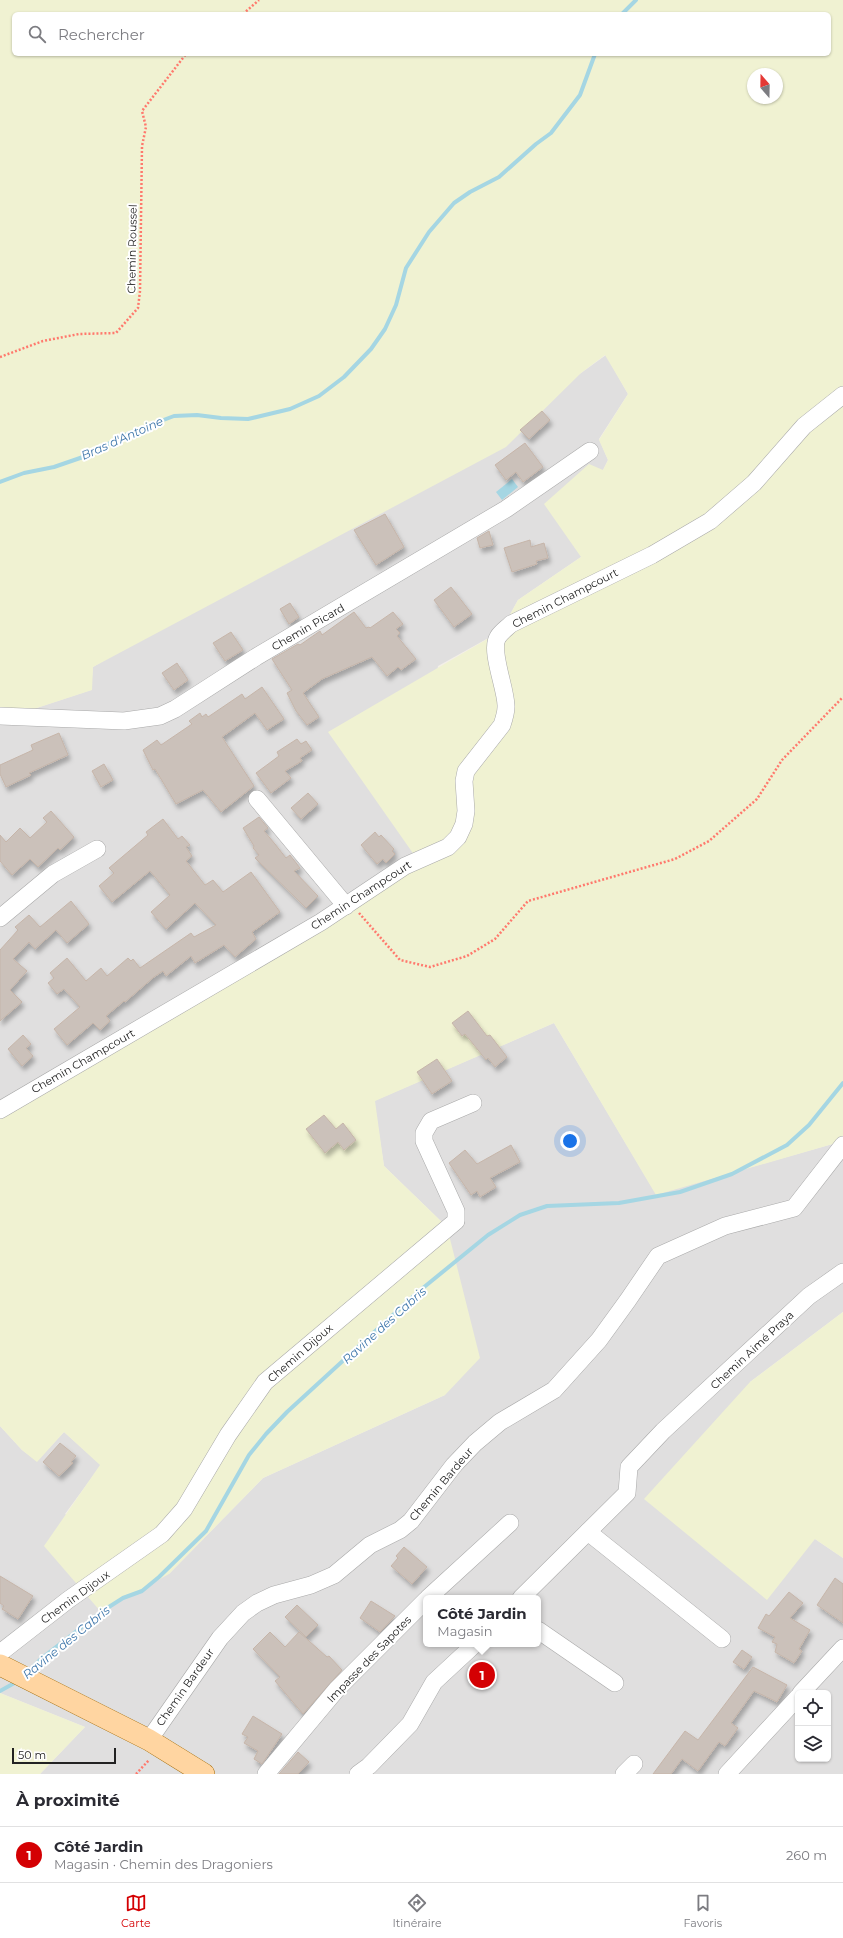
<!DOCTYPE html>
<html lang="fr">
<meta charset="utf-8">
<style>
:root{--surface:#fff;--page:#f7f7f7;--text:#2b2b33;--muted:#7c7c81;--line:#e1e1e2;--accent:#d40003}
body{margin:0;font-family:Montserrat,sans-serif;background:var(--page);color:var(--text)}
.controls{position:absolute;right:12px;bottom:12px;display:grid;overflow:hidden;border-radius:6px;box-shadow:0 1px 3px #0004}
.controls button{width:36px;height:36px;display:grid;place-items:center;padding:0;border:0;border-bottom:1px solid var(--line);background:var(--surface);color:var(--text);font:20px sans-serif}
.compass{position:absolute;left:747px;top:68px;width:36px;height:36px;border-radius:50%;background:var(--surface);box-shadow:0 1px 3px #0004;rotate:340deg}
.scale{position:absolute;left:12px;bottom:10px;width:104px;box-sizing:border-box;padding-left:4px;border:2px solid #222;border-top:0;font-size:11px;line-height:14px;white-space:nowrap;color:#222;-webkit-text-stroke:3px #fff;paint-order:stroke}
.you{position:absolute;left:570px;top:1141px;width:14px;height:14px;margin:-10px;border:3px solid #fff;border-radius:50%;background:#1a73e8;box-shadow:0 0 0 6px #1a73e833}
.badge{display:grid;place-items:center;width:26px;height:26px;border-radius:50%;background:var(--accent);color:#fff;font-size:13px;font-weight:700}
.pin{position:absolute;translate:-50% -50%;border:2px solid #fff;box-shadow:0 1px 4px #0006}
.popup{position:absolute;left:423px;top:1595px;width:118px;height:52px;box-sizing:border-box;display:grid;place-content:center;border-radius:6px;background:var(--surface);filter:drop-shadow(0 1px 3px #0005);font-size:13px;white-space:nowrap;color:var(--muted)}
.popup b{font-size:15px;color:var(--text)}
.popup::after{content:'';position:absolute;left:50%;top:100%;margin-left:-8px;border:8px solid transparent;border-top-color:var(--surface)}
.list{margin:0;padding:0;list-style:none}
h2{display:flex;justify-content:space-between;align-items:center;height:52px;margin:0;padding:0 16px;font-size:17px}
h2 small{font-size:13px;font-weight:400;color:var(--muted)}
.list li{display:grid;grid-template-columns:26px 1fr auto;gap:12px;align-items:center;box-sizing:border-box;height:56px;padding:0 16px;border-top:1px solid var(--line)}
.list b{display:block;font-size:15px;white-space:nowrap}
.list p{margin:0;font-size:13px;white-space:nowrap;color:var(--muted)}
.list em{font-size:13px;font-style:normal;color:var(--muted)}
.icon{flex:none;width:22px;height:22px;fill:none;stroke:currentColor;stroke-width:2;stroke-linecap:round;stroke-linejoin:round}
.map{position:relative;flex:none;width:843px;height:1774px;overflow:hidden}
.search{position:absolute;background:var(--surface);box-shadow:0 1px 3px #0004;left:12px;right:12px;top:12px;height:44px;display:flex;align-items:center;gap:10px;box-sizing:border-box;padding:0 14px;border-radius:6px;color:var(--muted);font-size:15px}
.sheet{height:108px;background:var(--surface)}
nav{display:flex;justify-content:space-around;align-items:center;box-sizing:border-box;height:56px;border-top:1px solid var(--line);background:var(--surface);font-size:11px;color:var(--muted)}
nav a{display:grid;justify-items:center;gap:2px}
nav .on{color:var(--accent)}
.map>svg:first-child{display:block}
</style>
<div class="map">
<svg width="843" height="1774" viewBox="0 0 843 1774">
<defs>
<filter id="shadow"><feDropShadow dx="2.5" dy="4.5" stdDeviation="2" flood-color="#0004"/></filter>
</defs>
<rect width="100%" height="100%" fill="#f3efe8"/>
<g fill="#e0dfdf" fill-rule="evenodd">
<polygon points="606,355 628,394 599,439 608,460 603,470 581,557 518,600 501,631 438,666 413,851 417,859 0,1110 0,720 91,690 93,667 581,373"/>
<path d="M554 1023 656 1194 843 1141V1312L750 1382 815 1539 843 1558V1774H40L85 1727 0 1693V1426L22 1450 37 1461 64 1432 101 1465 65 1514 169 1574 263 1478 445 1395 447 1227 384 1166 374 1101ZM426 1598H538V1644H426ZM798 1693H828V1759H798Z"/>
</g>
<g fill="#f0f2d2" fill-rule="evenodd">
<path d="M0 0H843V1141L656 1195 554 1023 375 1101 384 1166 447 1227 480 1358 445 1395 263 1478 169 1574 101 1612 44 1546 100 1465 64 1432 37 1462 22 1450 0 1426V1110L417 859 328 732 501 631 518 600 581 557 544 504 589 464 603 470 608 460 599 440 628 394 605 355 581 373 506 447 93 667 92 690 0 720ZM14 14H829V54H14ZM753 74H777V98H753Z"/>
<polygon points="843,1312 843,1558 815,1539 767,1600 644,1499 750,1382"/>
<polygon points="0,1693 85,1727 40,1774 0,1774"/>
</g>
<polygon fill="#a5d6e3" points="512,479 518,487 502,500 496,492"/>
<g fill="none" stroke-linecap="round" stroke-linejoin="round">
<g stroke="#a5d6e3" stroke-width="4">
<polyline points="622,14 636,0"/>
<polyline points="0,482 24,473 54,467 83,457 129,433 174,416 197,415 221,418 248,419 290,409 319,396 344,377 371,349 385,329 396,305 406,268 429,232 454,203 470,192 499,177 536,144 551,133 580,95 595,54"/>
<polyline points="27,1673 42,1658 101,1612 123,1598 142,1591 159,1577 206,1531 249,1455 266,1434 287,1412 418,1292 488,1235 520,1215 547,1206 619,1203 680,1192 732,1174 787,1145 809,1125 843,1083"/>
<polyline points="0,1691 18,1681"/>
</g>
</g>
<g fill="#cbc1ba" stroke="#c6b5a9" filter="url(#shadow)">
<polygon points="542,411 550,420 529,439 520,430"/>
<polygon points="525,443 543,467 523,482 516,472 506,480 495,465"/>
<polygon points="385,514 404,547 376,565 354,530"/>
<polygon points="489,531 493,545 480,548 477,538"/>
<polygon points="530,540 531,547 544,543 548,558 536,561 537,564 512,572 504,548"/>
<polygon points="451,587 472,614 454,627 434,600"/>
<polygon points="290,603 299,617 289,624 280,609"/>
<polygon points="354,612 366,628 369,627 370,628 393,612 403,624 396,629 400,633 397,636 416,659 401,670 398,667 387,676 372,657 322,679 303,693 319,717 307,725 296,711 287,693 292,690 272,659 298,644 300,645 320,631 322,635"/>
<polygon points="231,632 243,650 225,661 213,643"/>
<polygon points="177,663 188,680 174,690 162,673"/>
<polygon points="262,687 284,719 267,730 255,713 222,737 254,786 221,812 203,790 176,804 155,769 153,770 143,750 157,740 161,745 192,724 189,721 200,713 202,717 206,714 208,717 242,694 245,699"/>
<polygon points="59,733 68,755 29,773 31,775 6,787 0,774 0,765 33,750 31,745"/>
<polygon points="297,739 301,744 306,741 312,750 300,758 302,761 285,771 291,778 271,793 256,773 279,756 277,752"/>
<polygon points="104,764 113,780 101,787 92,771"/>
<polygon points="308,793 318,804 301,819 291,808"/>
<polygon points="51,811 74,837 60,850 58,848 38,867 30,859 12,875 0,861 0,835 6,842 20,828 30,838 47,822 43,818"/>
<polygon points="259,817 268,828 264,831 275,844 286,858 290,855 300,868 294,871 318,896 306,908 255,858 259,855 253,848 254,846 243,828"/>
<polygon points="163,819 178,839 182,836 190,845 186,847 192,856 186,861 205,885 213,880 223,892 251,872 280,912 252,932 256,939 235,957 224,945 195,963 191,956 166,976 163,971 154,977 125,1002 124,1001 106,1016 110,1021 100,1030 93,1023 67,1045 54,1029 80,1007 64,989 57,994 48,983 54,978 50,973 67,958 86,981 101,968 107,976 128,958 131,961 133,959 140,968 191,933 194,937 216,925 195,903 166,929 151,912 170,895 150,871 112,902 99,886 114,873 109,868 148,835 146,832"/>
<polygon points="375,832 379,837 381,835 394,849 392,851 395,854 386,863 383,859 377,864 361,845"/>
<polygon points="71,901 89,924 67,943 56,930 35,949 29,942 13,959 27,971 10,990 22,1002 0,1021 0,950 18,930 15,927 29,915 40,927"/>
<polygon points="468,1011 487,1036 490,1035 507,1057 495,1067 488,1058 486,1060 465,1034 462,1036 452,1023"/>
<polygon points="23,1035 31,1044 26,1048 33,1056 22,1066 8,1049"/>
<polygon points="437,1059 452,1081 432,1094 417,1072"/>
<polygon points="324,1115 336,1129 343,1123 356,1140 344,1150 338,1142 325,1153 306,1129"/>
<polygon points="511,1145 520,1162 490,1178 496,1187 480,1197 477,1191 471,1195 449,1163 465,1150 477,1164"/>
<polygon points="60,1443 76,1456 71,1462 73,1463 59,1476 43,1462"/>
<polygon points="404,1547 427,1567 412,1584 391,1566 398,1558 396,1556"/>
<polygon points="0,1576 33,1596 18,1619 2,1609 4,1606 0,1603"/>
<polygon points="835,1578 843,1584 843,1623 817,1605"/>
<polygon points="789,1592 803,1603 790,1618 810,1630 799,1649 802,1651 794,1663 775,1652 777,1644 772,1642 775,1637 758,1628 766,1614 769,1616"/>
<polygon points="371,1601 395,1616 380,1632 360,1618"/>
<polygon points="297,1605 318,1625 306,1637 285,1617"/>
<polygon points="270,1632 285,1647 299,1632 327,1657 329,1656 342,1670 303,1714 275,1681 280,1677 253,1649"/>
<polygon points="742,1650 752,1657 744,1669 733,1662"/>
<polygon points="753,1667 787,1685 777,1702 754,1691 731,1723 738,1728 725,1746 719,1742 698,1771 682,1759 671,1774 653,1774 685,1731 698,1740"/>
<polygon points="253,1716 282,1734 262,1764 254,1759 258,1751 244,1743 248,1737 242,1734"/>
<polygon points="298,1752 309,1762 298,1774 279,1774"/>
</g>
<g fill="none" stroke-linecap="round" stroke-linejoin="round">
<defs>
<g id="minor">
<polyline points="0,716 124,721 160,716 175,709 256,657 506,509 590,451"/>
<polyline points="257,799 346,906"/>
<polyline points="0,918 53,874 97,849"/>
<path d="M0 1110 321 922 405 866 448 847 458 837 464 824 466 811 464 781 466 771 502 725C504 719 506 713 506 707 507 691 489 650 498 637 501 632 507 628 511 624L652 555 710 521 754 483 804 426 843 395"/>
<polyline points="588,1532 722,1639"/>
<polyline points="428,1598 510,1523"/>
<polyline points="521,1598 627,1493 629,1467 663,1431 809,1296 843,1272"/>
<polyline points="538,1630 615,1683"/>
<polyline points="0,1653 68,1600 162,1534 184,1509 228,1435 265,1382 456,1221 456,1211 424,1141 424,1133 431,1121 473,1103"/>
<polyline points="801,1693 843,1648"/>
<polyline points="149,1740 220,1638 243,1613 257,1603 274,1595 311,1585 334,1575 370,1545 400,1530 411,1521 454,1465 475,1443 500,1422 554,1390 599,1340 628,1300 658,1256 725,1226 794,1208 843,1145"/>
<polyline points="266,1774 337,1689 426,1600"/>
<polyline points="358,1774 369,1766 410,1724 434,1682 475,1644"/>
<polyline points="624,1774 634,1764"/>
<polyline points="727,1774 798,1697"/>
</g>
<polyline id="major" points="0,1665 149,1740 204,1774"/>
</defs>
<use href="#minor" stroke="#a9a9a9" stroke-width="18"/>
<use href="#major" stroke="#a06800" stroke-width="22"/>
<g stroke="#ff796d" stroke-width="2.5" stroke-dasharray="2 2" stroke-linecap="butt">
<polyline points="243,14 259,0"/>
<polyline points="0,357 43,341 79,334 116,333 138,308 140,291 142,146 146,127 142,111 186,54"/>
<polyline points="359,913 400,960 430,967 467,956 495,939 528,901 675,859 709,841 757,799 782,760 843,697"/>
<polyline points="136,1774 149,1760"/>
</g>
<use href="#minor" stroke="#fff" stroke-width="17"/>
<use href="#major" stroke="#ffd5a1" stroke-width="21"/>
</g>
<g text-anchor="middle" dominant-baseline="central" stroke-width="4" stroke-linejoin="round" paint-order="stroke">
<g font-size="11" fill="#222" stroke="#fff">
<text transform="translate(132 249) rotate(-89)">Chemin Roussel</text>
<text transform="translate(565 598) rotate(-27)">Chemin Champcourt</text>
<text transform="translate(308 627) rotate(-30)">Chemin Picard</text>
<text transform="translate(361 895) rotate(-33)">Chemin Champcourt</text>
<text transform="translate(83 1061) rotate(-30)">Chemin Champcourt</text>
<text transform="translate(752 1350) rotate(-43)">Chemin Aimé Praya</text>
<text transform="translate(300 1353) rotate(-41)">Chemin Dijoux</text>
<text transform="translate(441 1484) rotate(-50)">Chemin Bardeur</text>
<text transform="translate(75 1597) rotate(-36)">Chemin Dijoux</text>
<text transform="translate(369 1659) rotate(-46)">Impasse des Sapotes</text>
<text transform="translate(185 1687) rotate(-55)">Chemin Bardeur</text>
</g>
<g font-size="12" font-style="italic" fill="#3f77ab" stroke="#fff">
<text transform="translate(122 438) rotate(-24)">Bras d'Antoine</text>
<text transform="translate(384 1325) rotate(-42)">Ravine des Cabris</text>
<text transform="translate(66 1642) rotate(-39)">Ravine des Cabris</text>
</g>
</g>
</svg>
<div class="controls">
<button><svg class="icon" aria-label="locate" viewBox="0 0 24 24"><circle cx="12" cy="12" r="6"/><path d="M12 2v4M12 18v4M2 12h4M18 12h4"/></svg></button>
<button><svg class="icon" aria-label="layers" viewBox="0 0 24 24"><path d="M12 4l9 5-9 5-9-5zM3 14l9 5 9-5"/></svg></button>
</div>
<svg class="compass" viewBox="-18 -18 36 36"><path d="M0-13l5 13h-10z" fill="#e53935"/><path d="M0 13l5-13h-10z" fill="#7c7c81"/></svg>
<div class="scale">50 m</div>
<div class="you"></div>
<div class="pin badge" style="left:482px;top:1675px">1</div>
<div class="popup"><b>Côté Jardin</b>Magasin</div>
<div class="search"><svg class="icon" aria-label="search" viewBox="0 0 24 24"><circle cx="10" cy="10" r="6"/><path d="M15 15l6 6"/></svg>Rechercher</div>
</div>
<section class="sheet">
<h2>À proximité<small></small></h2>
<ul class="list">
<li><span class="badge">1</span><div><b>Côté Jardin</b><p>Magasin · Chemin des Dragoniers</p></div><em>260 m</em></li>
</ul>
</section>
<nav>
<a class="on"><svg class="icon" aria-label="map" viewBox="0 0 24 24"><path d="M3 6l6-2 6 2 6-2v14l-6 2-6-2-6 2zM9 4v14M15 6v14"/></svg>Carte</a>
<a><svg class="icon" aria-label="directions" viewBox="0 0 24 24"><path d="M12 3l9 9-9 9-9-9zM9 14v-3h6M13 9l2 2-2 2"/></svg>Itinéraire</a>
<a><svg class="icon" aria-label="saved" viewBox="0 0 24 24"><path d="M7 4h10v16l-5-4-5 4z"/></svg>Favoris</a>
</nav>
